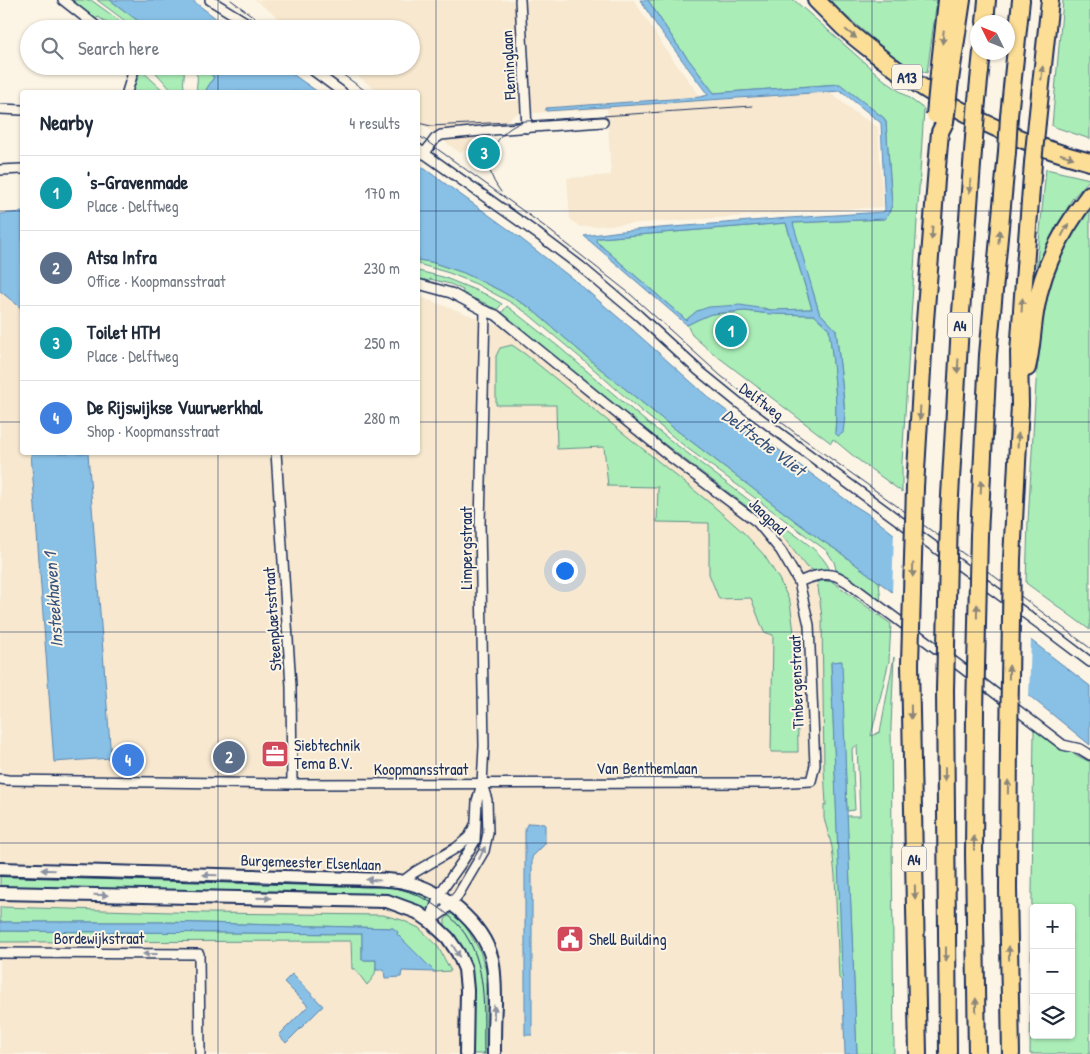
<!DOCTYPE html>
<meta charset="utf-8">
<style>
:root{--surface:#fff;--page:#f6f6f7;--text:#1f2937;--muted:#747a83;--line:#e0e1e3;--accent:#d1495b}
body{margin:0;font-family:"Patrick Hand",sans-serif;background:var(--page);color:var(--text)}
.controls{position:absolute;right:15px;bottom:15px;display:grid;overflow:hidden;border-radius:5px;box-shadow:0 1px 4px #0004}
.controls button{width:45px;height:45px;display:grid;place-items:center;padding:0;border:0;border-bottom:1px solid var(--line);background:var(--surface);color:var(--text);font:25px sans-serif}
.compass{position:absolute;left:970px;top:15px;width:45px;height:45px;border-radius:50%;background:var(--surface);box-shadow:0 1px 4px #0004;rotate:313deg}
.you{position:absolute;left:564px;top:570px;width:18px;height:18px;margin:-12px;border:4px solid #fff;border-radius:50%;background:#1a73e8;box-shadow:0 0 0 8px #1a73e833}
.badge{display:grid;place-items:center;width:32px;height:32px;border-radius:50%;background:var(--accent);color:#fff;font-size:16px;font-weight:700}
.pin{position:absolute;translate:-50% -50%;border:2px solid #fff;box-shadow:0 1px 5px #0006}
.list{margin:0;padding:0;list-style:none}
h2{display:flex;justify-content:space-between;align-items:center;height:65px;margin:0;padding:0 20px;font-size:21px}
h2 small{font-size:16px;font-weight:400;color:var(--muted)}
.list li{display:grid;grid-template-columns:32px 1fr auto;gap:15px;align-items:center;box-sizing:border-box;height:75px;padding:0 20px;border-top:1px solid var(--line)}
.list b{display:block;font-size:19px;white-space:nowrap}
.list p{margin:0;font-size:16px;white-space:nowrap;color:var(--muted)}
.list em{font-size:16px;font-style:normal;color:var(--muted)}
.icon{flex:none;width:28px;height:28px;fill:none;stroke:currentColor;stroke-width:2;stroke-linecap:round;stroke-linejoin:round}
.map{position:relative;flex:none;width:1090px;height:1054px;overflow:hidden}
.search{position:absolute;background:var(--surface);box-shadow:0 1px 4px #0004;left:20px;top:20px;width:400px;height:55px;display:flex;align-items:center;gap:12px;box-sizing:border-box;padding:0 18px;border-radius:28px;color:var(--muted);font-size:19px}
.panel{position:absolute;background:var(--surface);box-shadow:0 1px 4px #0004;left:20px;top:90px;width:400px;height:365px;border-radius:5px}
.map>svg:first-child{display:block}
</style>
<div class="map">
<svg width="1090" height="1054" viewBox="0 0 1090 1054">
<rect width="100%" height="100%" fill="#fcf5e5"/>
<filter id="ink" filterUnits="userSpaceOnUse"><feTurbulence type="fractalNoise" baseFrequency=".02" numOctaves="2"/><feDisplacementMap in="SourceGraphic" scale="10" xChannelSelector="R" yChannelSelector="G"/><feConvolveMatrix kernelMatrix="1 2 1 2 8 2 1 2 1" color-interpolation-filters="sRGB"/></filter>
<g filter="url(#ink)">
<g fill="#f7e8cf">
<polygon points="255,0 634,0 668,53 704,101 828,91 857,114 878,127 883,207 580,227 570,219 567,178 611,175 607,109 516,114 475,144 460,153 418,121 418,92 379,92 344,66 411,66 411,29 293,29"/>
<polygon points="22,276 22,452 418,452 418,296 515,332 824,563 826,718 848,1054 0,1054 0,277"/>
</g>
<g fill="#aaedb7" stroke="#628e8a" fill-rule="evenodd">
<polygon points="71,0 91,0 131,29 109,29 107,27 109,24 98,17 96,19"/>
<polygon points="97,0 110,0 149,29 136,29"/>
<path d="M648 0H794L883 79 924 109 902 462V492L857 459 833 439 831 443 709 350 692 335 687 325 697 320 711 314 745 311 771 314 814 315 829 328C833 363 838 398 835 433L845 416 843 392 836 330 819 312 792 223 884 219 888 215 892 205 886 122 884 118 839 84 714 93 676 43Z"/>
<polygon points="830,0 937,0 927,73 909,66 893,56 840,11"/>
<polygon points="1063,0 1090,0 1090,139 1052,126"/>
<path d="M150 66H182C188 76 179 83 187 92H173L158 75Z"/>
<path d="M188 66H200L214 77 206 90 209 92H197C195 78 203 77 188 66Z"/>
<polygon points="141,70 165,92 132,92"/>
<polygon points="1046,169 1090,179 1072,199 1053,237 1039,272 1036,272"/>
<polygon points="1090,207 1090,630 1026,583 1028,521 1036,383 1040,334 1050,285 1065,247"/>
<polygon points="786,223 812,309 771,310 764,308 697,311 686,320 598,243 596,241 597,238 600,238"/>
<polygon points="418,260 431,262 464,273 499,290 529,307 597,366 671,426 790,517 821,540 838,551 879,582 881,602 844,575 837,573 834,562 827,551 687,448 640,410 589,365 527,313 510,302 476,284 449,273 418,264"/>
<polygon points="418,271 443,277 485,294 502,304 495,312 490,309 487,304 462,294 463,290 450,284 430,279 429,281 418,279"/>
<path d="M507 306 559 347 644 420 779 523 780 527 783 526C798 537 824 553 830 571H815L806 567 778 530 614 406 501 314Z"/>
<polygon points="512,345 525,354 710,503 744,533 764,555 779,579 790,602 797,655 798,752 771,752 773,635 764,632 751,598 719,599 709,574 709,523 657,522 658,487 608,486 604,447 557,449 556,405 496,405 496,356 500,348"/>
<polygon points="817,580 833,582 891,624 889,661 871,736 880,732 894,657 891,727 894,1054 857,1054 847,816 860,816 857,745 852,749 855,810 847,811 841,661 831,663 843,982 839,978 835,876 832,847 824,818 824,805 826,805 824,769 822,617"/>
<path d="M1035 728C1054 743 1069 752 1090 762V1054H1030L1034 730 1035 731ZM1034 908H1071V1035H1034Z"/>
<polygon points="0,872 402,886 432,898 433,902 429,908 424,909 412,904 0,889"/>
<polygon points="0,907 206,913 383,915 402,920 419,928 437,945 451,971 435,972 397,934 397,932 393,928 163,922 0,922"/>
<polygon points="452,913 455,914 460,918 469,932 480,951 486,971 486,1054 473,1054 473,1001 445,925 445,919"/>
<path d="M0 931 362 934V960H376C376 974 376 974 367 985L355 969H352L351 941 0 942Z"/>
</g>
<g fill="#88c0e6" stroke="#5c86b0" fill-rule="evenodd">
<polygon points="110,0 192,0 230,29 149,29"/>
<path d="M640 0H648L676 43 714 93 840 84 884 118 886 122 892 205 888 215 884 219 793 223 819 312 836 330 843 392 845 416 843 433 838 436 835 433C838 398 833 363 829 329L814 315 771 314 745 311 711 314 697 320 687 325 584 236 622 231 789 218 883 212 885 210 881 123 841 91 546 111V108L700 97 708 95 659 29ZM786 223 812 309 771 310 740 305 709 307 697 311 686 320 598 243 596 241 597 238H600Z"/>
<polygon points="200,66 281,66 318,92 209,92 206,90 214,77"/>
<polygon points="418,164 511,231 578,283 633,330 708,397 849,502 868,514 1090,686 1090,745 1032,698 838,551 821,540 790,517 671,426 597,366 529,307 499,290 464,273 431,262 418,260"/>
<polygon points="22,212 22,332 21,308 0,291 0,214"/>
<polygon points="31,453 88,453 111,758 54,762"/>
<polygon points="842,661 847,811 857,1054 845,1054 831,662"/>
<polygon points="528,823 545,824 545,844 532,857 532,1035 525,1035 525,828"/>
<polygon points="0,922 163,922 393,928 398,932 397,934 435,972 402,971 401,977 385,978 384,970 376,970 376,960 362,960 362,934 0,931"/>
<polygon points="292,974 323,1006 286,1043 279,1035 308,1006 284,982"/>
</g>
<polygon fill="#fcf5e5" points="894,531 1031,638 1029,698 892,595"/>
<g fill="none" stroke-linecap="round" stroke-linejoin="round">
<defs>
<g id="street">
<polyline points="63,0 100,29"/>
<polyline points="210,0 257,29"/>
<polyline points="520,0 527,128"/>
<polyline points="307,66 342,92"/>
<polyline points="127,92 135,66"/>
<polyline points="0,109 22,110"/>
<polyline points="418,149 539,235 580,266 638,315 698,370 740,404 1045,628 1090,662"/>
<polyline points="424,154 435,139 441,135 492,130 603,122"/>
<polyline points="0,170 22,169"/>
<polyline points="276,452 291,686 292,784"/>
<path d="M799 582C810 577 823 572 836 576 839 577 843 580 847 582L961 667 1063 745 1080 749 1090 755"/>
<polyline points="0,779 8,780 292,784 772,783 811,781 815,765 809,625 799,582 781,551 757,522 672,458 496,315 485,311 451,293 418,284"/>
<polyline points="403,881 415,872 456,848 469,837 475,825"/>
<polyline points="430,921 439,896 445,886 462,862 475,841 477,801 482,784 484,746 480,525 485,311"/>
<polyline points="430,921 444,911 458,895 484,851 488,833 487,800 482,784"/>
<polyline points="0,953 199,954 200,1054"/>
</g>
<g id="secondary">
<path d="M0 869 358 879C373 880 390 879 404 882 441 889 482 922 492 959 495 973 495 990 495 1004 494 1021 494 1037 494 1054"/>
<polyline points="0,893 387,901 417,912 430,921 448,938 458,953 465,969 467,990 466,1054"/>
</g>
<g id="highway">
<path d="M816 0C825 9 834 18 843 27 856 39 871 50 885 61 947 108 1014 142 1090 162"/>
<polyline points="985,22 987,0"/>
<polyline points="939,73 947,0"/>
<polyline points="950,80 962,0"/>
<polyline points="977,100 982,52"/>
<polyline points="1009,116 1021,0"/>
<polyline points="1037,122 1050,0"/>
<path d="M1027 368C1032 348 1032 328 1036 307 1043 266 1064 227 1090 194"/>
<polyline points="915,487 925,321 937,167 940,132 945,122"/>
<polyline points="949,513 960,326 974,138"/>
<polyline points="979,535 988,355 1007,152"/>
<polyline points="1012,559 1020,405 1019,353 1026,253 1033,163"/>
<polyline points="910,664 918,1054"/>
<polyline points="945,690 948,1054"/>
<polyline points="975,712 974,855 977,1054"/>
<polyline points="1009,738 1008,888 1011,1054"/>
</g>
</defs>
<use href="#street" stroke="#1b2f5e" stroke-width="12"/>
<use href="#secondary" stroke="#1b2f5e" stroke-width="16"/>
<use href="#highway" stroke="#1b2f5e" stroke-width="20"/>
<use href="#street" stroke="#fcf5e5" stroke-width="9"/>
<use href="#secondary" stroke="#fcf5e5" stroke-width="12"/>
<use href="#highway" stroke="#fdde96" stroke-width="16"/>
<g stroke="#1b2f5e" stroke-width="1">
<polyline points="231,0 270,29"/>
<polyline points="331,66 367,92"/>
<polyline points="418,123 431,126 527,121 752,106"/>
<polyline points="418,135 544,226 629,293 721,376 798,435 982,567 1090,648"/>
<path d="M501 192C496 185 492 179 490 170 487 151 501 131 518 124"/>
<path d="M0 875C87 877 174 880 261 882 288 883 316 884 344 885 362 885 382 885 400 889 423 895 445 909 460 927 489 963 483 1011 484 1054"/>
</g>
<defs>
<g id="highway-bridge">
<polyline points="935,115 939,73"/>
<polyline points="945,122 950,80"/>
<polyline points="974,138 977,100"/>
<polyline points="1007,152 1009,116"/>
<polyline points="1033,163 1037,122"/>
<polyline points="910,664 915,487"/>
<polyline points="945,690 949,513"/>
<polyline points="975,712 979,535"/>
<polyline points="1009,738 1012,559"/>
</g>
</defs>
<use href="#highway-bridge" stroke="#1b2f5e" stroke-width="20" stroke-linecap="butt"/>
<use href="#highway-bridge" stroke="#fdde96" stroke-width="16"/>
</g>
<defs><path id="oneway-solid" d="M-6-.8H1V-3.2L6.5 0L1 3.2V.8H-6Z" transform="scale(1.25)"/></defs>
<g fill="#8c867a">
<use href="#oneway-solid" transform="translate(851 34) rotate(39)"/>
<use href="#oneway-solid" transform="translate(943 37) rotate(96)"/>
<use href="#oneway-solid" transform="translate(1042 73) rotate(-84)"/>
<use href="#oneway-solid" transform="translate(1067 156) rotate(18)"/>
<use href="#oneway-solid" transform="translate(970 186) rotate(94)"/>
<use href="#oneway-solid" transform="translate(1065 230) rotate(-62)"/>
<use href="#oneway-solid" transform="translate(932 233) rotate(94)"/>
<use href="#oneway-solid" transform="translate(999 237) rotate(-85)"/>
<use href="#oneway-solid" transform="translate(1022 305) rotate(-86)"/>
<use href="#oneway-solid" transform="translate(958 366) rotate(93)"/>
<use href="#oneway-solid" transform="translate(920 413) rotate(93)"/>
<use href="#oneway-solid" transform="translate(1018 440) rotate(-87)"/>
<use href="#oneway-solid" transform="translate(981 487) rotate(-87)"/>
<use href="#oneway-solid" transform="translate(913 570) rotate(92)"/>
<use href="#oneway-solid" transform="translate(977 611) rotate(-89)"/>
<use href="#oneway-solid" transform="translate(1009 672) rotate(-89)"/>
<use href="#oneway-solid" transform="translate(911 712) rotate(89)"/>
<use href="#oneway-solid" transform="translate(945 774) rotate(90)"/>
<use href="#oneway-solid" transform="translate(1008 787) rotate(-89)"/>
<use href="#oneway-solid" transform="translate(974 843) rotate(-90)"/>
<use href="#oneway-solid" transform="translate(915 892) rotate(89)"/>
<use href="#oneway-solid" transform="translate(1009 953) rotate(-91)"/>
<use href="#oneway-solid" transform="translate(946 954) rotate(90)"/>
<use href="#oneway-solid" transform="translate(976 1005) rotate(-91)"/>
</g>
<g fill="#8c92a2">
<use href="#oneway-solid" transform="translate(482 853) rotate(-65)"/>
<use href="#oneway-solid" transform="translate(48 870) rotate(-178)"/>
<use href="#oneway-solid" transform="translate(210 875) rotate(-178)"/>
<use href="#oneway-solid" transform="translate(373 880) rotate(-177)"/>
<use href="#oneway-solid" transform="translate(101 895) rotate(1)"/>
<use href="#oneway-solid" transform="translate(264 898) rotate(1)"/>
<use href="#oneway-solid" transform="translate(456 951) rotate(60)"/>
<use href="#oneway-solid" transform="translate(150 954) rotate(-180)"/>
<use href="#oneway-solid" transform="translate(494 1012) rotate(-90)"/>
</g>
</g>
<path fill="none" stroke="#1b2f5e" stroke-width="1" stroke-opacity="0.55" d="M218 0V29M436 0V1054M654 0V1054M872 0V1054M218 66V92M0 211H22M418 211H1090M0 422H22M418 422H1090M218 452V1054M0 632H1090M0 843H1090"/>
<defs>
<symbol id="office-square" viewBox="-11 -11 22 22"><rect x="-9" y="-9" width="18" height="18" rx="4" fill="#d1495b" stroke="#fcf5e5"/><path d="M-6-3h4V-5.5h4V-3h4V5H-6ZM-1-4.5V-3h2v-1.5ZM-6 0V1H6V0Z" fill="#fff"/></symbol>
<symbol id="civic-square" viewBox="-11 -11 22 22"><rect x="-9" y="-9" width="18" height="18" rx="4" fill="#d1495b" stroke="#fcf5e5"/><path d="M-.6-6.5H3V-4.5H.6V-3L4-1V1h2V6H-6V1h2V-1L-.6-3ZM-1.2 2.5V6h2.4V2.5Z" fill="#fff"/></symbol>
</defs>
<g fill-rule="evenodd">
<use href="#office-square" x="259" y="738" width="32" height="32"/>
<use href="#civic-square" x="554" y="923" width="32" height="32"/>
</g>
<g text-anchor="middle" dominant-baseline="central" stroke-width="4" stroke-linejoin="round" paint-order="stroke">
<g fill="#fcf5e5" stroke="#5e6a86" stroke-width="1">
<rect x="892" y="64.5" width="30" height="25" rx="4"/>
<rect x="947.5" y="312.5" width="25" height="25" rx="4"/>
<rect x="901.5" y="846.5" width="25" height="25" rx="4"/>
</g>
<g font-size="15" font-weight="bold" fill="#1b2f5e">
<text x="907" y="77">A13</text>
<text x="960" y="325">A4</text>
<text x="914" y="859">A4</text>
</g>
<g font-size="16" fill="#1b2f5e" stroke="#fcf5e5">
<text transform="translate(508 65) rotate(-93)">Fleminglaan</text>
<text transform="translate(762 401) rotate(37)">Delftweg</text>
<text transform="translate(768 516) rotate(44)">Jaagpad</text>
<text transform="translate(466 548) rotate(-90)">Limpergstraat</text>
<text transform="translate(272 619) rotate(-94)">Steenplaetsstraat</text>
<text transform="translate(796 682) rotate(-92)">Tinbergenstraat</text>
<text x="647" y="768">Van Benthemlaan</text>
<text x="421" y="769">Koopmansstraat</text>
<text transform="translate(311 862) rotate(2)">Burgemeester Elsenlaan</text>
<text x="99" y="938">Bordewijkstraat</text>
</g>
<g font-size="16" fill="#1b2f5e" stroke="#fcf5e5" text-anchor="start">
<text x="294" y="745">Siebtechnik<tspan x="294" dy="18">Tema B.V.</tspan></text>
<text x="589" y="939">Shell Building</text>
</g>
<g font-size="18" font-style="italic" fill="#365380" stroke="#fcf5e5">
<text transform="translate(764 442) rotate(37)">Delftsche Vliet</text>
<text transform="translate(53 600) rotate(-94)">Insteekhaven 1</text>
</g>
</g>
</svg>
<div class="controls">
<button>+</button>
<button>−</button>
<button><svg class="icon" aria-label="layers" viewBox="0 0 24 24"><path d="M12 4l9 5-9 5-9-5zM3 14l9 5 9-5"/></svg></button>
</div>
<svg class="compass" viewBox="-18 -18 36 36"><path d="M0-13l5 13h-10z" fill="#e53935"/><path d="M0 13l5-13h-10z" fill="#747a83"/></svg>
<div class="you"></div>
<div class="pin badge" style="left:731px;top:331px;background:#0f9aa8">1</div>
<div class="pin badge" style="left:229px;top:757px;background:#5c6f8a">2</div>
<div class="pin badge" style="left:484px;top:153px;background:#0f9aa8">3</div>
<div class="pin badge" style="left:128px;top:760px;background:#3f7fe0">4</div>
<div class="search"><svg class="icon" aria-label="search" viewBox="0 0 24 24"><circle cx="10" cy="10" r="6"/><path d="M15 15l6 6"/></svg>Search here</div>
<section class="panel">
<h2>Nearby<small>4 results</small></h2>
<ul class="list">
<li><span class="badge" style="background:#0f9aa8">1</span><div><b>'s-Gravenmade</b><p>Place · Delftweg</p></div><em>170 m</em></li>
<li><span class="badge" style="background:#5c6f8a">2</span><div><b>Atsa Infra</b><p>Office · Koopmansstraat</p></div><em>230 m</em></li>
<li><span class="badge" style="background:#0f9aa8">3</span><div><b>Toilet HTM</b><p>Place · Delftweg</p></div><em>250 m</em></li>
<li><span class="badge" style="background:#3f7fe0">4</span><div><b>De Rijswijkse Vuurwerkhal</b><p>Shop · Koopmansstraat</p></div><em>280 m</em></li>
</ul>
</section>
</div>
